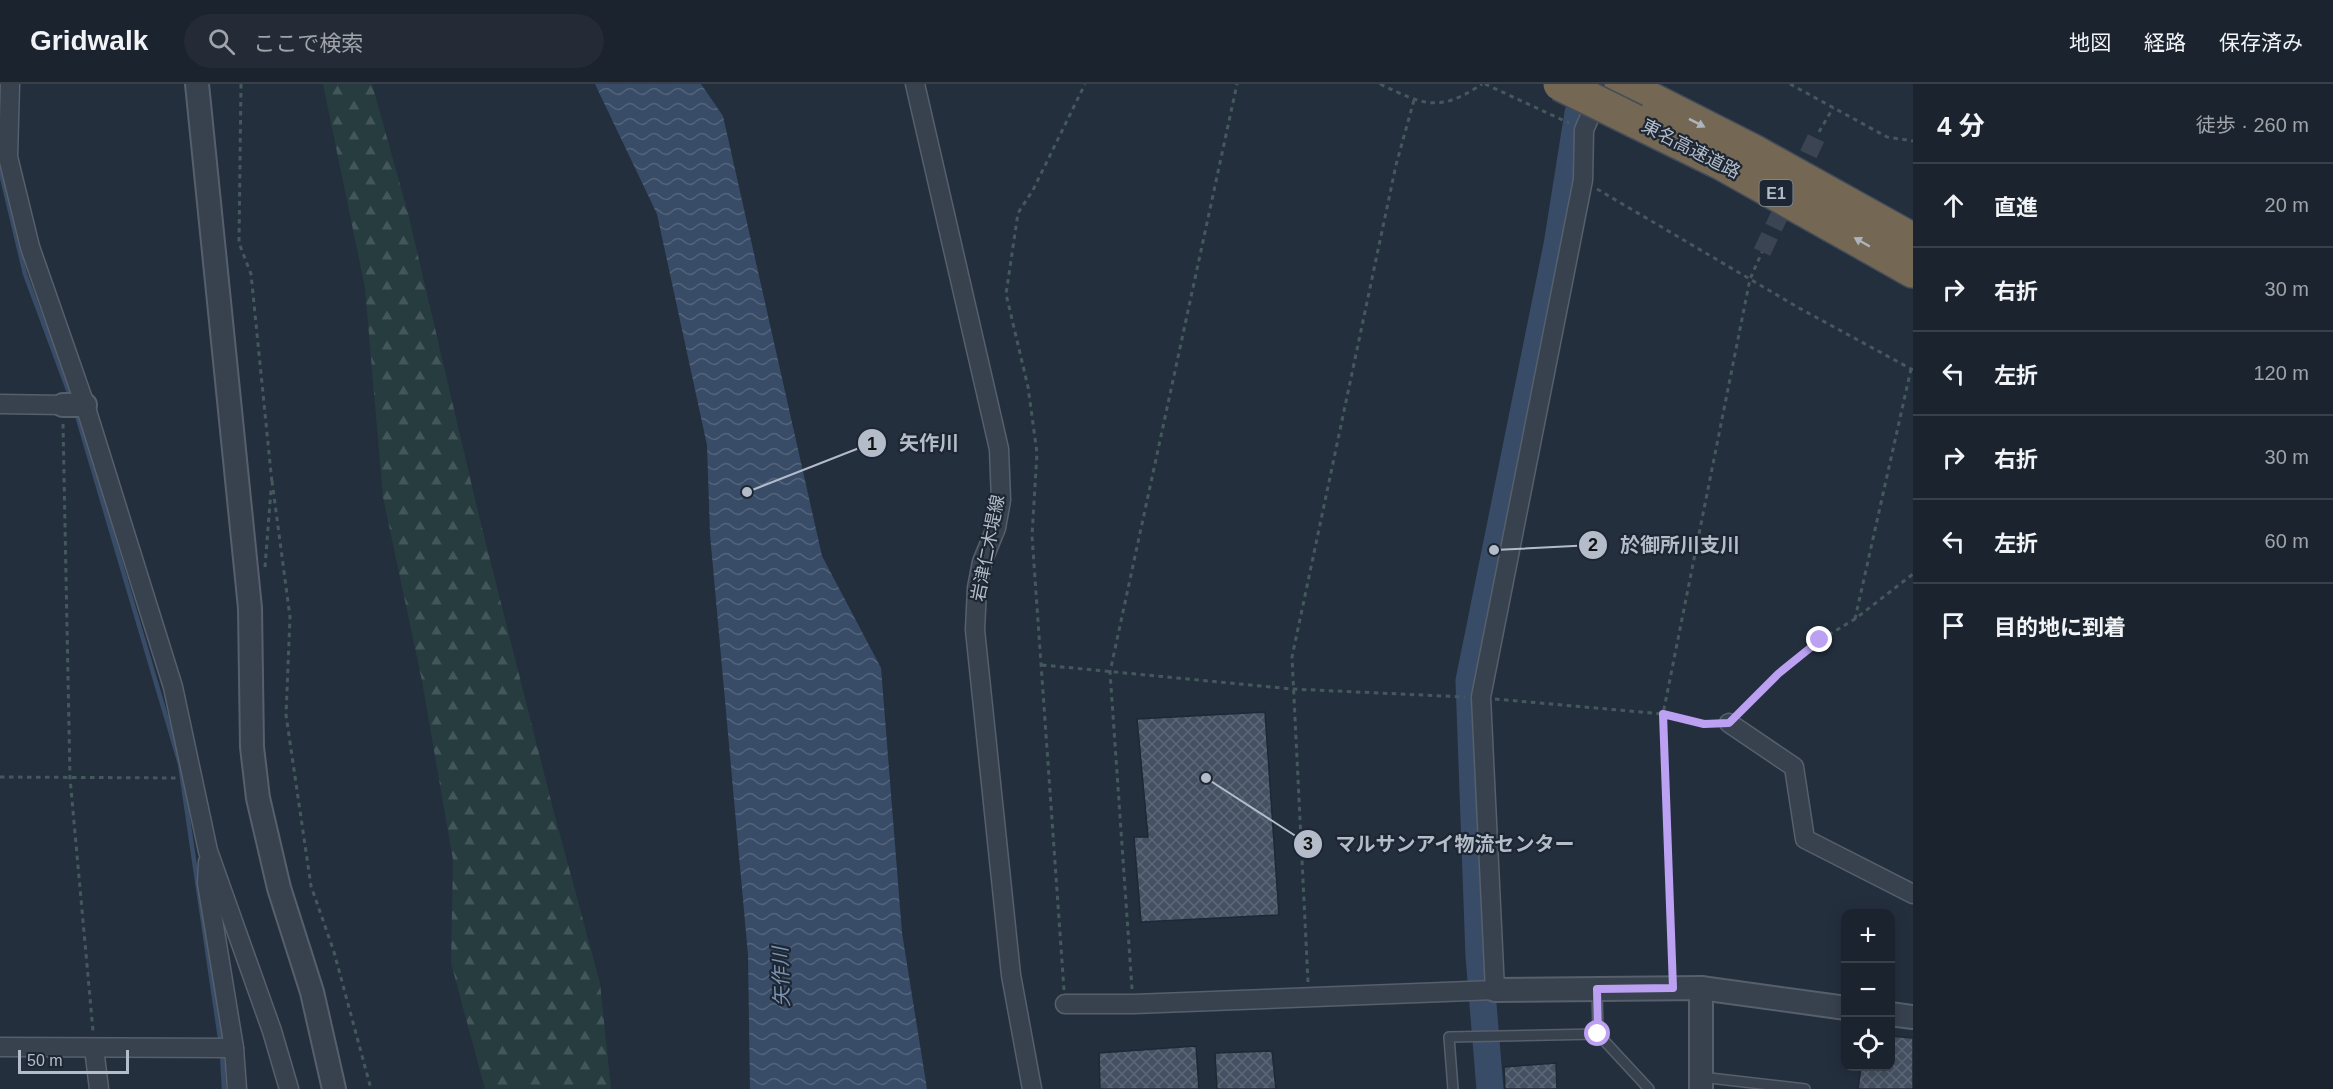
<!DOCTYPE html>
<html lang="ja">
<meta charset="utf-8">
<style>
:root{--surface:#1b232e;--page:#242b36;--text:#f1f3f6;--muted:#a0a4aa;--line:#39404a}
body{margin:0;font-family:Helvetica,"Noto Sans JP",sans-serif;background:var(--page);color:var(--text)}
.controls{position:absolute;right:18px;bottom:18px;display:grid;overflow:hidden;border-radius:12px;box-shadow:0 3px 15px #0003}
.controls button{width:54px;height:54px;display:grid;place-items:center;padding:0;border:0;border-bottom:2px solid var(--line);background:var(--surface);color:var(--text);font:30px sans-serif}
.scale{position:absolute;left:18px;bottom:15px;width:111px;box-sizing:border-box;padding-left:6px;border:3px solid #b4bcc9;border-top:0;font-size:16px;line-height:21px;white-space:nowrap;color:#b4bcc9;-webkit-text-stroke:4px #1d2633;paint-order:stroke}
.stop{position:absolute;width:18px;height:18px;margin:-14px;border:4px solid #bca0f2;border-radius:50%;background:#fff}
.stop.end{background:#bca0f2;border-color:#fff;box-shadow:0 2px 6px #0008}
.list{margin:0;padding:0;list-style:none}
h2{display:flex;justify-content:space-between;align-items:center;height:78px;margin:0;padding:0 24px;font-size:26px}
h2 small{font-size:20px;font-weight:400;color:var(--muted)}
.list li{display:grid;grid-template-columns:39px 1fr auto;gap:18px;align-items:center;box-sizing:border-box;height:84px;padding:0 24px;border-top:2px solid var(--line)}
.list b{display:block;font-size:22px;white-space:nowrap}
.list em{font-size:20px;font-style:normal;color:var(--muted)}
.icon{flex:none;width:33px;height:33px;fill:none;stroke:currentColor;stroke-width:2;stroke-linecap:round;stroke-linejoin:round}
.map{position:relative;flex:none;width:1913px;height:1005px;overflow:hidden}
header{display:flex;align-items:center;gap:36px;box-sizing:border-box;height:84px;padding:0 30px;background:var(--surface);border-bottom:2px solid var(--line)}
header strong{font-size:28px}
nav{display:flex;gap:33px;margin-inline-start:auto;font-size:21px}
.search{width:420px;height:54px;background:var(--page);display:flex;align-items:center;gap:15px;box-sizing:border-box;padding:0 21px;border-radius:33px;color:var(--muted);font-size:22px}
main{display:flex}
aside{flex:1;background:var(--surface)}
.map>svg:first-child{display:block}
</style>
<header>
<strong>Gridwalk</strong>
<div class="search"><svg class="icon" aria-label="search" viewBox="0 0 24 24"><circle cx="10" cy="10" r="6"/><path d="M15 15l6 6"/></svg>ここで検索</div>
<nav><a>地図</a><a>経路</a><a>保存済み</a></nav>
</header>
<main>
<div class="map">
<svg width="1913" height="1005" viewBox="0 0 1913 1005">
<defs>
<pattern id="forest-firs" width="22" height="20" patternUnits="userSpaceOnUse" patternTransform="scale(1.5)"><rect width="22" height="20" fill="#263c3f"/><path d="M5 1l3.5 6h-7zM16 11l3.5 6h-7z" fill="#435659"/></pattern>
<pattern id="water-waves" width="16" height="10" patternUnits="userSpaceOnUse" patternTransform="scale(1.5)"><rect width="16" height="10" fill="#394c67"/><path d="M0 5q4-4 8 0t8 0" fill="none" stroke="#53647b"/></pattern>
<pattern id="building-cross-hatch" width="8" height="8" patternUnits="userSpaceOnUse" patternTransform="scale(1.5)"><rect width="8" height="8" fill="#455162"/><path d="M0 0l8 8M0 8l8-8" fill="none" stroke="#5d6877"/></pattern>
</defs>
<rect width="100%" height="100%" fill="#242f3e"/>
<polygon fill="url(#forest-firs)" points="323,0 372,0 408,129 478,428 553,725 600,899 611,1005 485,1005 451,879 453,776 422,597 383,413 365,204"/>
<polygon fill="url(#water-waves)" points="595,0 701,0 723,32 822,472 881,584 902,849 927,1005 750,1005 748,871 710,450 707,361 657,130"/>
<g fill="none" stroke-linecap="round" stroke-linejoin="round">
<g stroke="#394c67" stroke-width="4.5">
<polyline points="0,85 25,190 71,314"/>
<polyline points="76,328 180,680 221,961"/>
<polyline points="222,969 224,1005"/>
</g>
<polyline stroke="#394c67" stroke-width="27" points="1490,1005 1479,872 1469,597 1557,161 1578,29 1592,0"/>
</g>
<g fill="url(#building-cross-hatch)" stroke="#1f2835" stroke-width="1.5">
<polygon points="1265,628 1279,831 1141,838 1134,753 1148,753 1137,635"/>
<polygon points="1890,952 1913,954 1913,1005 1858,1005 1861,982 1890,982"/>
<polygon points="1196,962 1199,1005 1100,1005 1099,969"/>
<polygon points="1272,967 1276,1005 1217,1005 1215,969"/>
<polygon points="1556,979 1557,1005 1505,1005 1504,983"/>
</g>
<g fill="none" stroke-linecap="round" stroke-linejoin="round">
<polyline stroke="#3a4453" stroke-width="18" stroke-dasharray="18 9" stroke-linecap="butt" points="1762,168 1819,48"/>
<defs>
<g id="service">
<polyline points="1597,905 1598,950 1649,1005"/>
<polyline points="1701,993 1805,1005"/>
<polyline points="1453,1005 1449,953 1598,950"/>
</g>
<g id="minor">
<polyline points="10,0 8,73 30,163 85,321 173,603 208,767 272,947 289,1005"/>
<polyline points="915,0 999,365 1001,416 996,444 982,478 977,504 975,546 1011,891 1032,1005"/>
<polyline points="0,320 63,321"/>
<polyline points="1729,639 1794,683 1805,755 1913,810"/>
<polyline points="208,778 207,799 234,964 237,1005"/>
<polyline points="1065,920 1134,920 1495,906 1481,613 1583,96 1584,46 1604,0"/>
<polyline points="0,963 234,964"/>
<polyline points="94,964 99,1005"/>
</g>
<g id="tertiary">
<polyline points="197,0 250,524 252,663 258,714 279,804 312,908 334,1005"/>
<polyline points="63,321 85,321"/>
<polyline points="1701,904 1701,1005"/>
<polyline points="1495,906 1701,904 1846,924"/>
<polyline points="1890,930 1913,933"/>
</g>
<g id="motorway">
<polyline points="1621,0 1753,67 1913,156"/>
<polyline points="1635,37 1723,80 1913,187"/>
</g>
</defs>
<use href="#service" stroke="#565f6c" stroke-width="12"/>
<use href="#minor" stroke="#565f6c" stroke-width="21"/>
<use href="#tertiary" stroke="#565f6c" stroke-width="26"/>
<use href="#motorway" stroke="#434c59" stroke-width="36"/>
<g stroke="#44595c" stroke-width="3" stroke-dasharray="4.5 4.5" stroke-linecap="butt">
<polyline points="241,0 239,159 251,190 272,399"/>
<path d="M1380 0C1424 21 1439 29 1482 0"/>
<polyline points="1485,0 1569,39"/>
<polyline points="1790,0 1887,53 1913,57"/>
<polyline points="1819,48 1833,24"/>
<polyline points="1597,105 1799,224 1913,286"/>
<polyline points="63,340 70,694 93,947"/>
<polyline points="272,397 290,533 286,631 311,802 334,868 371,1005"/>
<polyline points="265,483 271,406"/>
<polyline points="1855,535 1911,285"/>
<polyline points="1042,581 1292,605 1465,613"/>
<polyline points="1495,615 1663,630 1704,640 1715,639"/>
<polyline points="1740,627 1778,590 1820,556 1855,535 1913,490"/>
<polyline points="0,693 176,694"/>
<polyline points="1672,887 1663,630 1750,195 1762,168"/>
<polyline points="1308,898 1292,573 1396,81 1414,16"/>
<polyline points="1132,905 1110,588 1237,0"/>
<polyline points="1064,906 1032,452 1037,369 1028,303 1006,210 1018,129 1033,106 1085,0"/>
</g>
<use href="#service" stroke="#38414e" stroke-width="9"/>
<use href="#minor" stroke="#38414e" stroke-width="18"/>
<use href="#tertiary" stroke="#38414e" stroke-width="22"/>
<use href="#motorway" stroke="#746855" stroke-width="33"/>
<defs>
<polyline id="motorway-bridge" points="1560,0 1635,37"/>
</defs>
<use href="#motorway-bridge" stroke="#434c59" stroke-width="36" stroke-linecap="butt"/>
<use href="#motorway-bridge" stroke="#746855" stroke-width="33"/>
</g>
<defs><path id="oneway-solid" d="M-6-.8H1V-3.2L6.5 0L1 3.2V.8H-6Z" transform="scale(1.5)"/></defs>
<g fill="#aeb4bd">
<use href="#oneway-solid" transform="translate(1697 39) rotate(27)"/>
<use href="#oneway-solid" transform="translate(1862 158) rotate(-150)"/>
</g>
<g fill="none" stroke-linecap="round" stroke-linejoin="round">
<polyline stroke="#bca0f2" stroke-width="8" points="1598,950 1597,905 1673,904 1663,630 1704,640 1729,639 1778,590 1820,556"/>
</g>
<g text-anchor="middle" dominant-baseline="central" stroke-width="4.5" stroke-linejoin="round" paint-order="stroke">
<rect fill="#1d2633" stroke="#878f9c" stroke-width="1.5" x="1759.5" y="96" width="33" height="26" rx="4.5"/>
<g font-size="16" font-weight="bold" fill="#b4bcc9">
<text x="1776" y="109">E1</text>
</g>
<g font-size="18" fill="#b4bcc9" stroke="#1d2633">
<text transform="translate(1691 65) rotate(27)">東名高速道路</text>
<text transform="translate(988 464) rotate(-79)">岩津仁木堤線</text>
</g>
<g font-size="20" font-style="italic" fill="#7c92b1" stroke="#1d2633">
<text transform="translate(781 893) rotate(-92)">矢作川</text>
</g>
</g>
<path fill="none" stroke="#b4bcc9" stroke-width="2" d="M747 408L872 359M1494 466L1593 461M1206 694L1308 760"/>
<g fill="#b4bcc9" stroke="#1d2633" stroke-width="2">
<circle cx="747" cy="408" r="6"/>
<circle cx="1494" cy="466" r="6"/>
<circle cx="1206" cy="694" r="6"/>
<circle cx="872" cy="359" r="15"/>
<circle cx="1593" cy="461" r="15"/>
<circle cx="1308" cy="760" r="15"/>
</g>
<g font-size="18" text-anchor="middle" font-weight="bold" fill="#111">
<text x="872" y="366">1</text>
<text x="1593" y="467">2</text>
<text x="1308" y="766">3</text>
</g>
<g font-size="20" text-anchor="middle" font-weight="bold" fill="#b4bcc9" stroke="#1d2633" stroke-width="4.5" stroke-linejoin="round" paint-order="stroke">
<text x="929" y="366">矢作川</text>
<text x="1680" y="468">於御所川支川</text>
<text x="1455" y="767">マルサンアイ物流センター</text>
</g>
</svg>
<div class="controls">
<button>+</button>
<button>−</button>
<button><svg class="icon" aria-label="locate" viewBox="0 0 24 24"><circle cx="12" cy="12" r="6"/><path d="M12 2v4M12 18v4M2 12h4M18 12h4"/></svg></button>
</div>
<div class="scale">50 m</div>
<div class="stop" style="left:1598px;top:950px"></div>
<div class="stop end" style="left:1820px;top:556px"></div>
</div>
<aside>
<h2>4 分<small>徒歩 · 260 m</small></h2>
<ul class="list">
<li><svg class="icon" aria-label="ahead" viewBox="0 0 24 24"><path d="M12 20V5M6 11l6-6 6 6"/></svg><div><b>直進</b></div><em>20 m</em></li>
<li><svg class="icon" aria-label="right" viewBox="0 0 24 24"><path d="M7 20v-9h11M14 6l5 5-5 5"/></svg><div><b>右折</b></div><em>30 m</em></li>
<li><svg class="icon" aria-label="left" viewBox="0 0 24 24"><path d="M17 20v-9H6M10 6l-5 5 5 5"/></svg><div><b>左折</b></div><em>120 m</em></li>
<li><svg class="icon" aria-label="right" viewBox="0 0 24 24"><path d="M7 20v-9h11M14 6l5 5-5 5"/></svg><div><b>右折</b></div><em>30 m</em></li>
<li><svg class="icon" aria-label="left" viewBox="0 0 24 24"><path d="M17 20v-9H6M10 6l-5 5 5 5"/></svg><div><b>左折</b></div><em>60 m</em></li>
<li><svg class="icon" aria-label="arrive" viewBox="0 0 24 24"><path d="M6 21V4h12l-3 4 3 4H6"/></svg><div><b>目的地に到着</b></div></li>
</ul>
</aside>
</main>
